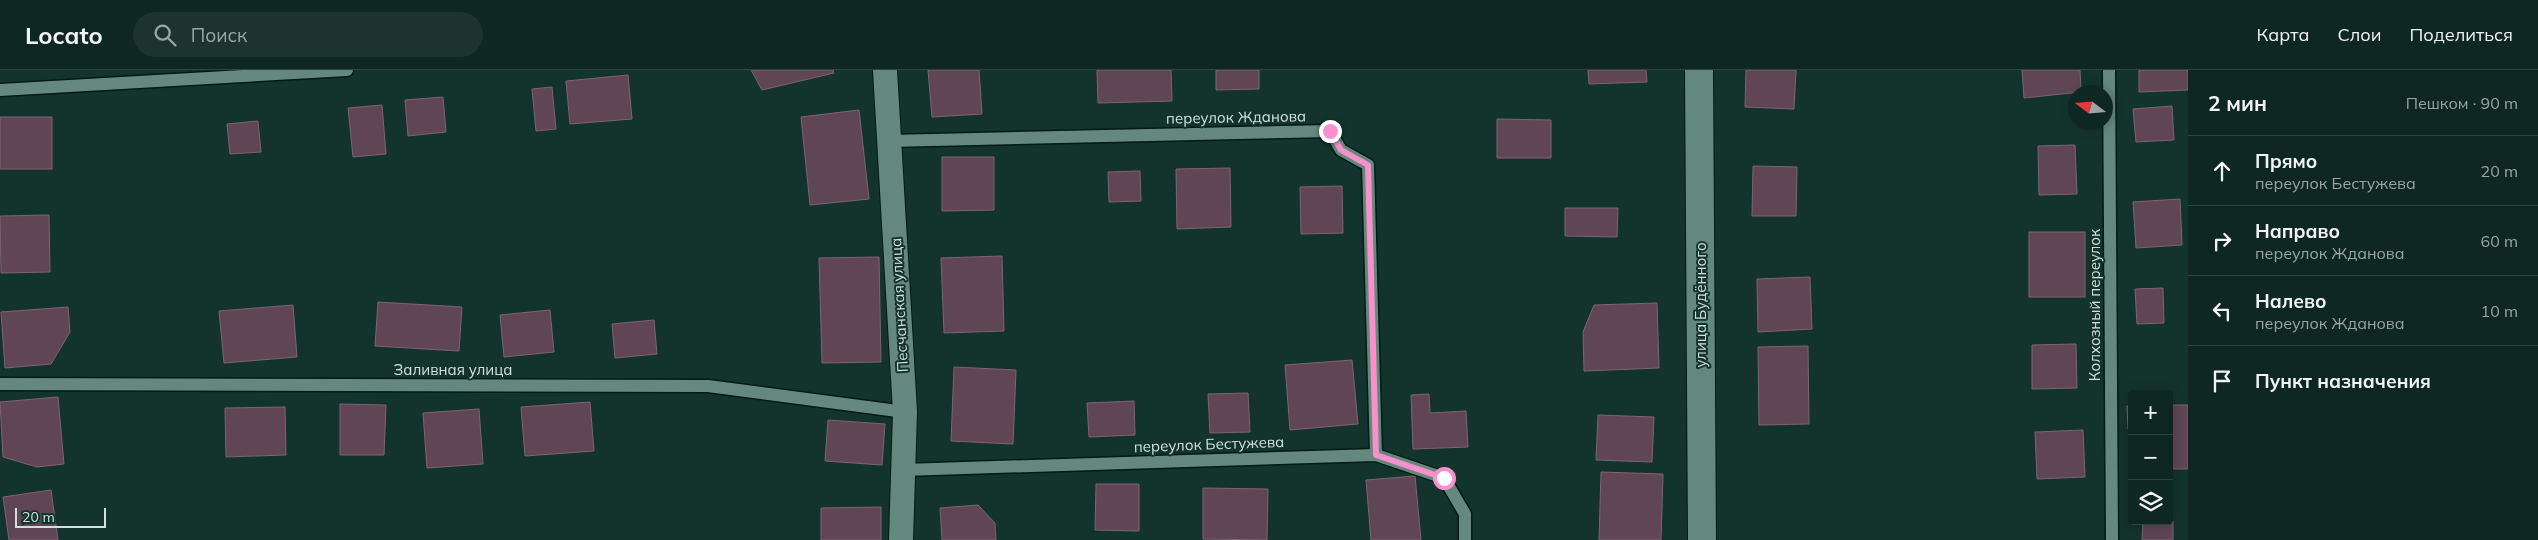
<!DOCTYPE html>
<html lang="ru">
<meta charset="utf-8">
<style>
:root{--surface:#0e2722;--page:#1c332f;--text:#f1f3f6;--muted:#9ba5a5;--line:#2e4440}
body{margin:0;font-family:Mulish,sans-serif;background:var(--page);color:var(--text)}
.controls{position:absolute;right:15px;bottom:15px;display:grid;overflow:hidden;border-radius:5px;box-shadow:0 2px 12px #0003}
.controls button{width:45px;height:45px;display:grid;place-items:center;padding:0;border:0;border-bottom:1px solid var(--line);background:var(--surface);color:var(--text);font:25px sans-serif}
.compass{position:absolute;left:2068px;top:15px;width:45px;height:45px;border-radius:50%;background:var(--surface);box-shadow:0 2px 12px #0003;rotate:286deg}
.scale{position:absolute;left:15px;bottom:12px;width:91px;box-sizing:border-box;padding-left:5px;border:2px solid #cfe1dc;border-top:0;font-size:14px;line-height:18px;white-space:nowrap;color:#cfe1dc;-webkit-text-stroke:4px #13342d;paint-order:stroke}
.stop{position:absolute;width:15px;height:15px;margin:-11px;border:4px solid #f890cc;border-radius:50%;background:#fff}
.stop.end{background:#f890cc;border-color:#fff;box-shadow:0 1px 5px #0008}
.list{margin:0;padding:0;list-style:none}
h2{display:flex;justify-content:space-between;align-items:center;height:65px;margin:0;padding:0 20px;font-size:21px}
h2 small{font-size:16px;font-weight:400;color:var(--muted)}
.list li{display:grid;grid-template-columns:32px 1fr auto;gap:15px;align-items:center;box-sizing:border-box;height:70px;padding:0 20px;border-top:1px solid var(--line)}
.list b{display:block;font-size:19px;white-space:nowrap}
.list p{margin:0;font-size:16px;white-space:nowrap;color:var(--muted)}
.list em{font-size:16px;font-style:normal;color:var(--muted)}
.icon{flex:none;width:28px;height:28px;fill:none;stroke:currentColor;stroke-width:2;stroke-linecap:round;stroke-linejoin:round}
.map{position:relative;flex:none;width:2188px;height:470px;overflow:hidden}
header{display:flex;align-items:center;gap:30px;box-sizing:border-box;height:70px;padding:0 25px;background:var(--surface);border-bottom:1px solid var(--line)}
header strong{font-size:24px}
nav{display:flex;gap:28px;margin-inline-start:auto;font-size:18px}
.search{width:350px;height:45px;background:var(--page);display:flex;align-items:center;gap:12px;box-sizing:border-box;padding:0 18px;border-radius:28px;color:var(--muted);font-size:19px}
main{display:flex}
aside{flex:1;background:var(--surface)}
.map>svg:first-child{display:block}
</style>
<header>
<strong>Locato</strong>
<div class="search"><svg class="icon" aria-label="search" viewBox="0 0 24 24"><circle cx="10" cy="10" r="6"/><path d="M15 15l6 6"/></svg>Поиск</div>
<nav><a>Карта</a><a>Слои</a><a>Поделиться</a></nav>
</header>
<main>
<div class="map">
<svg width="2188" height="470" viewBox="0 0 2188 470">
<rect width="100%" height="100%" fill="#13342d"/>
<g fill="#604654" stroke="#7e6372">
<polygon points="751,0 833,0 834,3 762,20"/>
<polygon points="928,0 979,0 982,44 932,47"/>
<polygon points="1097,0 1171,0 1172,31 1098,33"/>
<polygon points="1216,0 1259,0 1259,19 1216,20"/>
<polygon points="1588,0 1646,0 1647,12 1589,14"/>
<polygon points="1746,0 1796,0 1794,39 1745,37"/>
<polygon points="2022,0 2080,0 2081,22 2024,28"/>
<polygon points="2139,0 2188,0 2188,20 2139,22"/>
<polygon points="628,5 632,49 570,54 566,11"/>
<polygon points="552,17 556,59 536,61 532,19"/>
<polygon points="443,27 446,62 408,66 405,30"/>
<polygon points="382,35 386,84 353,87 348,38"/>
<polygon points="2172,36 2174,70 2136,72 2133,39"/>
<polygon points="859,40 869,129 810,135 801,47"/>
<rect x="0" y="47" width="52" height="52"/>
<polygon points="1497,49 1551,50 1551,88 1497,88"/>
<polygon points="258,51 261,82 230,84 227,54"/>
<polygon points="2075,75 2077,124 2039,125 2038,76"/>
<polygon points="942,87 994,87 994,140 942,141"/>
<polygon points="1753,96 1797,97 1796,146 1752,146"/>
<polygon points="1230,98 1231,157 1177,159 1176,99"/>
<polygon points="1140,101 1141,131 1109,132 1108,102"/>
<polygon points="1342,116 1343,163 1301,164 1300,117"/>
<polygon points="2180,129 2182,175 2136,178 2133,132"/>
<polygon points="1565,138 1618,138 1617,167 1565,166"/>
<polygon points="49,145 50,202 1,203 0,146"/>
<rect x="2029" y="162" width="56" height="65"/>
<polygon points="1002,186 1004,261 944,263 941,188"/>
<polygon points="879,187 881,292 822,293 819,188"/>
<polygon points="1810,207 1812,259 1758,262 1757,209"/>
<polygon points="2163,218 2164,253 2137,254 2135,219"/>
<polygon points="378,232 462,237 459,281 375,276"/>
<polygon points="1657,233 1659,298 1584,301 1583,262 1594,235"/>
<polygon points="293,235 297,287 224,293 219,241"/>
<polygon points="68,237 70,262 51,294 5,298 1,242"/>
<polygon points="550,240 554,282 504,287 500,245"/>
<polygon points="654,250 657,284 615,288 612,254"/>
<polygon points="2076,274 2077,318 2032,319 2032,275"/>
<polygon points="1808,276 1809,354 1759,355 1758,277"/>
<polygon points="1352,290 1358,354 1290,360 1285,295"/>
<polygon points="954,297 1016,300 1013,374 951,371"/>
<polygon points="1248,323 1250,362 1210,363 1208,324"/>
<polygon points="1429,324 1430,343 1466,341 1468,377 1413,379 1411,325"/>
<polygon points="58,327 64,394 37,397 3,387 0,332"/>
<polygon points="1134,331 1135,365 1089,367 1087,333"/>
<polygon points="590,332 594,381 525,386 521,337"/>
<polygon points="340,334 386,335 384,385 340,385"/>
<rect x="2169" y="335" width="19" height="64"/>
<polygon points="2127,336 2132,336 2132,359 2128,359"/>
<polygon points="285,337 286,385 226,387 225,338"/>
<polygon points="479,339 483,394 427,398 423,343"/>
<polygon points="1598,345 1654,347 1652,392 1596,390"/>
<polygon points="828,350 885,354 882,395 825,391"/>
<polygon points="2083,360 2085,407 2037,409 2035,362"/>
<polygon points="1601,402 1663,404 1661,470 1599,470"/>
<polygon points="1415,406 1421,470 1371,470 1366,410"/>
<polygon points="1096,414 1139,414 1139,461 1095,460"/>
<polygon points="1203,418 1268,419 1267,470 1203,469"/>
<polygon points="51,420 58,470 9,470 3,427"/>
<polygon points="978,435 995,453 996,470 942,470 940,438"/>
<polygon points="881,437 881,470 821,470 821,438"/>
<polygon points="2143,451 2173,451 2173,470 2142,470"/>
</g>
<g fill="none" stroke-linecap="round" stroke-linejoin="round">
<defs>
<g id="service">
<polyline points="2109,0 2112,470"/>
<polyline points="0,20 347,0"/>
<polyline points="889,71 1330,61 1341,80 1368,95 1376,385"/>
<polyline points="0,314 708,316 905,342"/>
<polyline points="903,400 1376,385 1444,408 1465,444 1465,470"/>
</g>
<polyline id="minor" points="885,0 905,342 901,470"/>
<polyline id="tertiary" points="1699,0 1702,470"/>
</defs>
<use href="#service" stroke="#001b15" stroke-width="15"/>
<use href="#minor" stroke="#001b15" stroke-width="26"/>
<use href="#tertiary" stroke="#001b15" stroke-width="30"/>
<use href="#service" stroke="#65887e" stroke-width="12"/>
<use href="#minor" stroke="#65887e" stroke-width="24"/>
<use href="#tertiary" stroke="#65887e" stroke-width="28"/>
</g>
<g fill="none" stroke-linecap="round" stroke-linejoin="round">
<polyline stroke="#f890cc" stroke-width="6" points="1330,61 1341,80 1368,95 1376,385 1444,408"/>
</g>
<g text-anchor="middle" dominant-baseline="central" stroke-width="4" stroke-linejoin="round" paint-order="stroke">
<g font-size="15" fill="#cfe1dc" stroke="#13342d">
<text transform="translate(1236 47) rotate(-1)">переулок Жданова</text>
<text transform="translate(899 235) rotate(-93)">Песчанская улица</text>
<text transform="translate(1700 235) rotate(-90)">улица Будённого</text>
<text transform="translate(2094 235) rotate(-90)">Колхозный переулок</text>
<text x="453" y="299">Заливная улица</text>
<text transform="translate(1209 374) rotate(-2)">переулок Бестужева</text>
</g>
</g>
</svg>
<div class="controls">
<button>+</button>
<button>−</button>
<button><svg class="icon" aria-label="layers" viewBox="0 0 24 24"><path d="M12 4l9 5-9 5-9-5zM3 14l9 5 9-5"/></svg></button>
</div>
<svg class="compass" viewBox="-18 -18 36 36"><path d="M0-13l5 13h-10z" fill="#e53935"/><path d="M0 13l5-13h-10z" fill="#9ba5a5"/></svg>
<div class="scale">20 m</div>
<div class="stop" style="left:1444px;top:408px"></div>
<div class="stop end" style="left:1330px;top:61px"></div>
</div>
<aside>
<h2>2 мин<small>Пешком · 90 m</small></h2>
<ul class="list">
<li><svg class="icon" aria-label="ahead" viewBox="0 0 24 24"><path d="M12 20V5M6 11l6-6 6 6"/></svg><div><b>Прямо</b><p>переулок Бестужева</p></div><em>20 m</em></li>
<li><svg class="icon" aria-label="right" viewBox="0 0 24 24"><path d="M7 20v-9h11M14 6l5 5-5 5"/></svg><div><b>Направо</b><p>переулок Жданова</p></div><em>60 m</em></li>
<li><svg class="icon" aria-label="left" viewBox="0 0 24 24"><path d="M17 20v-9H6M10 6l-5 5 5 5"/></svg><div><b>Налево</b><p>переулок Жданова</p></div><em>10 m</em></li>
<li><svg class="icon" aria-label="arrive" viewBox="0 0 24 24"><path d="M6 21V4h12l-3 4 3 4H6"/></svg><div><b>Пункт назначения</b></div></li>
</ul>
</aside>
</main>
